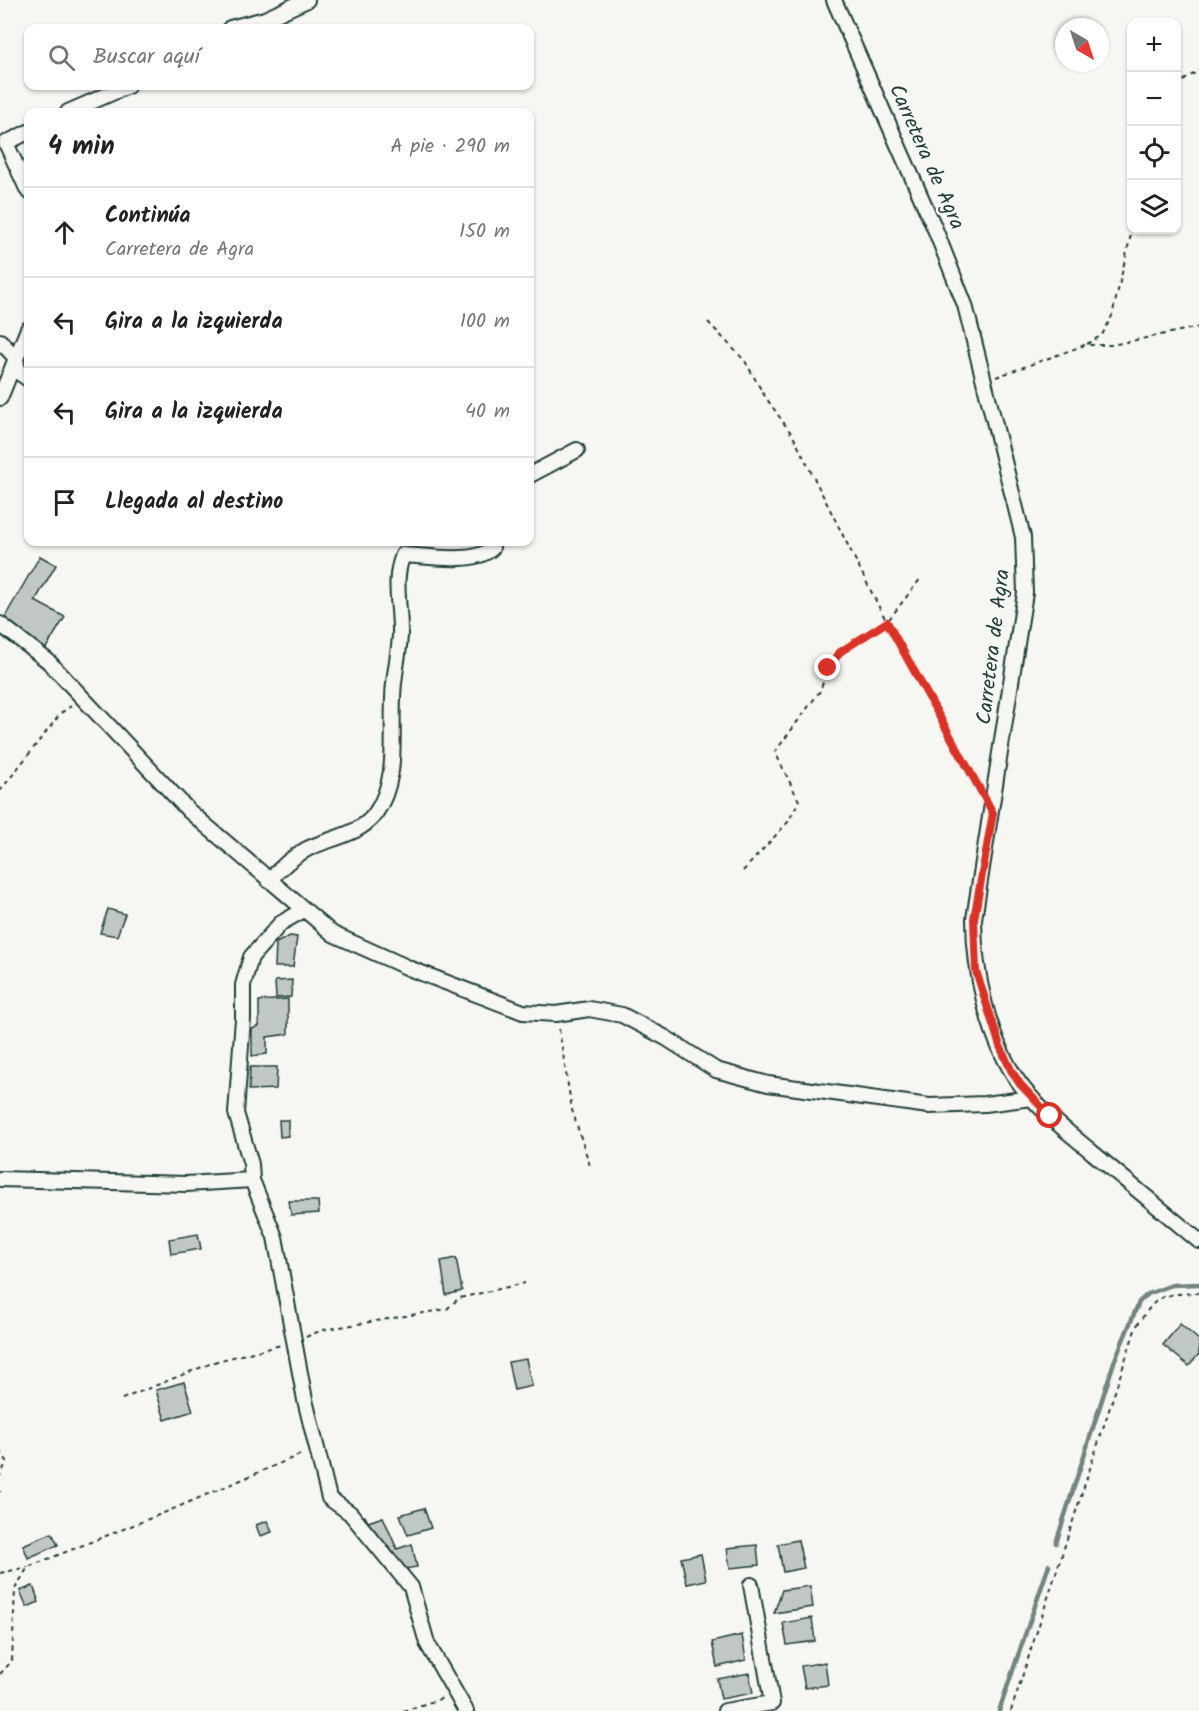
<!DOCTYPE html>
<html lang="es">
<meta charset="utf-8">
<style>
:root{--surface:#fff;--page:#f2f2f2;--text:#222;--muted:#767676;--line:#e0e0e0}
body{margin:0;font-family:Kalam,sans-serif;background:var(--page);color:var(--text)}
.controls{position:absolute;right:18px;top:18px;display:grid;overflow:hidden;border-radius:12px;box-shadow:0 2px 4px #0004}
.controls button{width:54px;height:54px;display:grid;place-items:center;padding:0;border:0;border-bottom:2px solid var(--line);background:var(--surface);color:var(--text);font:30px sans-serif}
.compass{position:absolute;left:1055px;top:18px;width:54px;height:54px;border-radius:50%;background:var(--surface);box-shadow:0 2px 4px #0004;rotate:141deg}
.stop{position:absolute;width:18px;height:18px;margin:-14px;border:4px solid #d93025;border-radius:50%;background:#fff}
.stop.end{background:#d93025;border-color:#fff;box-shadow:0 2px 6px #0008}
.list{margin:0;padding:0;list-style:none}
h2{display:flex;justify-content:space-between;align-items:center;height:78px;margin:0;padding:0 24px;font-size:26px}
h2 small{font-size:20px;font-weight:400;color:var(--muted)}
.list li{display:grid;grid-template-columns:39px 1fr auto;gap:18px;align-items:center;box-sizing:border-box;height:90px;padding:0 24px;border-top:2px solid var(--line)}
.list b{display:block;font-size:22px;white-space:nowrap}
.list p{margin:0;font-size:20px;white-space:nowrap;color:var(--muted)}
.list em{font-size:20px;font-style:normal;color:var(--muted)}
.icon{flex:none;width:33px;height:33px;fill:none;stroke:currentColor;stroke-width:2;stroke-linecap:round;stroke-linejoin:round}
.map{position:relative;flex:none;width:1199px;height:1711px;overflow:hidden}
.search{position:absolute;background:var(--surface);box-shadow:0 2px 4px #0004;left:24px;top:24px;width:510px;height:66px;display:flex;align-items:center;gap:15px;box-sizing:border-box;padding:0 21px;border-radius:12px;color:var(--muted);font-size:22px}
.panel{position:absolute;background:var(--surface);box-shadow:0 2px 4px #0004;left:24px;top:108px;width:510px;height:438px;border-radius:12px}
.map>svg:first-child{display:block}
</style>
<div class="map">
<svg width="1199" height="1711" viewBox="0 0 1199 1711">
<rect width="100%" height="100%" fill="#f6f6f2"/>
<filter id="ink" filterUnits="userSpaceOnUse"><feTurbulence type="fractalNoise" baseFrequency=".0167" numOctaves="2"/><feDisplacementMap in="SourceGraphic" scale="12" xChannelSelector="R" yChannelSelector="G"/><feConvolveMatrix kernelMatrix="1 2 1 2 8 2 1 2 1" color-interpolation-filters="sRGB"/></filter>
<g filter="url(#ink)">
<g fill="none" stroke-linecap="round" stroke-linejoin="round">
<g stroke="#72847d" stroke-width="4.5">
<polyline points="1056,1543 1114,1362 1139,1302 1148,1294 1172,1285 1199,1284"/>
<polyline points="999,1711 1049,1565"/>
</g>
</g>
<g fill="#c1c8c3" stroke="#1f3d34" stroke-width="1.5">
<polygon points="40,556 56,565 35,601 65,617 43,653 2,622"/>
<polygon points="108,909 125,914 117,936 100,933"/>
<polygon points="290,936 297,937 293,967 275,967 276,943"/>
<polygon points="292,980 291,997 276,998 275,981"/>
<polygon points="288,999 288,1034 267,1037 267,1054 252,1056 252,1029 259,1026 259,1001"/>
<polygon points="250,1067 277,1067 276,1089 249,1090"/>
<polygon points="279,1120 288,1120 288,1136 280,1137"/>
<polygon points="289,1201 318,1201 319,1213 291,1215"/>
<polygon points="198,1234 201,1249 171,1254 169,1239"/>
<polygon points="456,1258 462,1291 446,1295 441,1261"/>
<polygon points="1180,1324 1199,1340 1199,1354 1189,1366 1163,1345"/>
<polygon points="526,1359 532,1386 514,1390 508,1362"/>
<polygon points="184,1382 193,1411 165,1420 156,1390"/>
<polygon points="424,1508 431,1528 408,1535 400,1515"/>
<polygon points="365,1516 368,1522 383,1517 397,1549 412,1544 417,1567 400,1570 361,1517"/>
<polygon points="267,1521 272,1532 260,1536 256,1525"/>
<polygon points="52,1533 58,1545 28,1558 23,1545"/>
<polygon points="798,1540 804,1568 783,1572 778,1544"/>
<polygon points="757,1545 759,1565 730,1568 727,1548"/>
<polygon points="701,1554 706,1580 687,1584 681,1558"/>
<polygon points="33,1586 39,1602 27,1607 20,1591"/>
<polygon points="810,1586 813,1607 774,1613 782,1590"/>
<polygon points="812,1618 815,1641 787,1645 783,1623"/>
<polygon points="742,1635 746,1660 717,1667 712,1642"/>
<polygon points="825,1662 828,1685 805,1688 801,1666"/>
<polygon points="749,1673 753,1693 721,1699 717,1679"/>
</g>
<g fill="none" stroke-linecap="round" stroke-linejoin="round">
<defs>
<g id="minor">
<path d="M834 0 935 229 965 305 1023 537 1025 593 974 919C974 972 988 1040 1020 1084 1040 1111 1068 1132 1093 1153 1129 1183 1164 1212 1199 1241"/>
<polyline points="230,28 265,19 307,0"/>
<polyline points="68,112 128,86"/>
<polyline points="28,132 6,143 28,191"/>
<polyline points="0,341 16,358 18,372 28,379"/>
<polyline points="0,398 28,329"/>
<polyline points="530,475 577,450"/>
<polyline points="0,624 48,661 189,811 333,934 411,969 523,1012 556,1014 589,1009 622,1015 666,1038 716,1070 768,1084 929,1106 985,1104 1032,1098"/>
<path d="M269 881C280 868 292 857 307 849 329 838 360 835 375 814 399 780 391 737 393 699 393 677 399 656 400 635 401 607 392 581 403 555 427 556 475 565 492 548L491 542"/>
<polyline points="304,910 281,923 251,957 243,985 243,1019 236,1113 251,1164 252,1180 275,1237 305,1400 329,1498 350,1513 411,1587 427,1643 466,1711"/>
<polyline points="0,1179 186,1184 252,1180"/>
<polyline points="725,1711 772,1703 751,1585"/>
</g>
</defs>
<use href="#minor" stroke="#1f3d34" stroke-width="18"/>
<g stroke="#1f3d34" stroke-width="2" stroke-dasharray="4.5 4.5" stroke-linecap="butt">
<polyline points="1176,86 1199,70"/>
<polyline points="708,322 745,361 764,395 793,436 879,607 980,793"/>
<polyline points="1087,344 1102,335 1112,316 1132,230"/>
<polyline points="996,377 1085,345 1112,345 1199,327"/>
<polyline points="0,791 61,713 71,706"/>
<polyline points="743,871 788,822 799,801 775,752 820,691 828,668 840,652 887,622 921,578"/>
<polyline points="559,1029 572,1110 591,1169"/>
<polyline points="306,1337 322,1330 447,1309 459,1298 525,1283"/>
<polyline points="122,1399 217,1361 281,1345"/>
<polyline points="0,1451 7,1461 0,1476"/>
<polyline points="0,1491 0,1492"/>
<polyline points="0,1573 28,1567"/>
<polyline points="0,1674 12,1661 15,1589 28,1567 166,1512 304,1453"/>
<polyline points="403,1711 443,1698"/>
<path d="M1011 1711 1136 1327C1158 1294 1160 1294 1199 1293"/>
</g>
<use href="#minor" stroke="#f6f6f2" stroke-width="14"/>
</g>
</g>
<g fill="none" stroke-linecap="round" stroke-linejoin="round" filter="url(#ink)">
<polyline stroke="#d93025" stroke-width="8" points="828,668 840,652 887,622 993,813 974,919 976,971 1000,1046 1011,1070 1020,1084 1050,1116"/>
</g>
<g text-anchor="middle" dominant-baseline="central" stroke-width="5" stroke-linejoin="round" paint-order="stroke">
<g font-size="21" fill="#1f3d34" stroke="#f6f6f2">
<text transform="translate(926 157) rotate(66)">Carretera de Agra</text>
<text transform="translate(994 647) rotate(-83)">Carretera de Agra</text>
</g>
</g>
</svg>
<div class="controls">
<button>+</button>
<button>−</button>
<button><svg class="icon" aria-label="locate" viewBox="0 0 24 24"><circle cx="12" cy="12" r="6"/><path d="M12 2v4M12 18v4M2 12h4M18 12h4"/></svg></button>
<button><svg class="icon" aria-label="layers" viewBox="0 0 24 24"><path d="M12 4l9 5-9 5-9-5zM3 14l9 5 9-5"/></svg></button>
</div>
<svg class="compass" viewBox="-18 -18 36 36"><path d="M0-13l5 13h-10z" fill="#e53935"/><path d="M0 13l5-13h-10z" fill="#767676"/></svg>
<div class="stop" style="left:1050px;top:1116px"></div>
<div class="stop end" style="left:828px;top:668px"></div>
<div class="search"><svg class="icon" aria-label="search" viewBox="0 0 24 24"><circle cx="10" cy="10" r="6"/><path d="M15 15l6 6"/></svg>Buscar aquí</div>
<section class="panel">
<h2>4 min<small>A pie · 290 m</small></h2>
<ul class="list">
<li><svg class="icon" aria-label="ahead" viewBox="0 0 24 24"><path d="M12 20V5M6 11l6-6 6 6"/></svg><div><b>Continúa</b><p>Carretera de Agra</p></div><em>150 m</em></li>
<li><svg class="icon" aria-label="left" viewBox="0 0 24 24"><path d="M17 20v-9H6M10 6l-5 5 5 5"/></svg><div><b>Gira a la izquierda</b></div><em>100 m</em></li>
<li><svg class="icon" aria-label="left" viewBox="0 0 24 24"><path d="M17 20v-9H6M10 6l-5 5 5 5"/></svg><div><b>Gira a la izquierda</b></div><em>40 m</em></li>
<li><svg class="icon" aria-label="arrive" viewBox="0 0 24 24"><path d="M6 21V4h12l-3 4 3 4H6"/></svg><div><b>Llegada al destino</b></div></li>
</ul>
</section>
</div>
